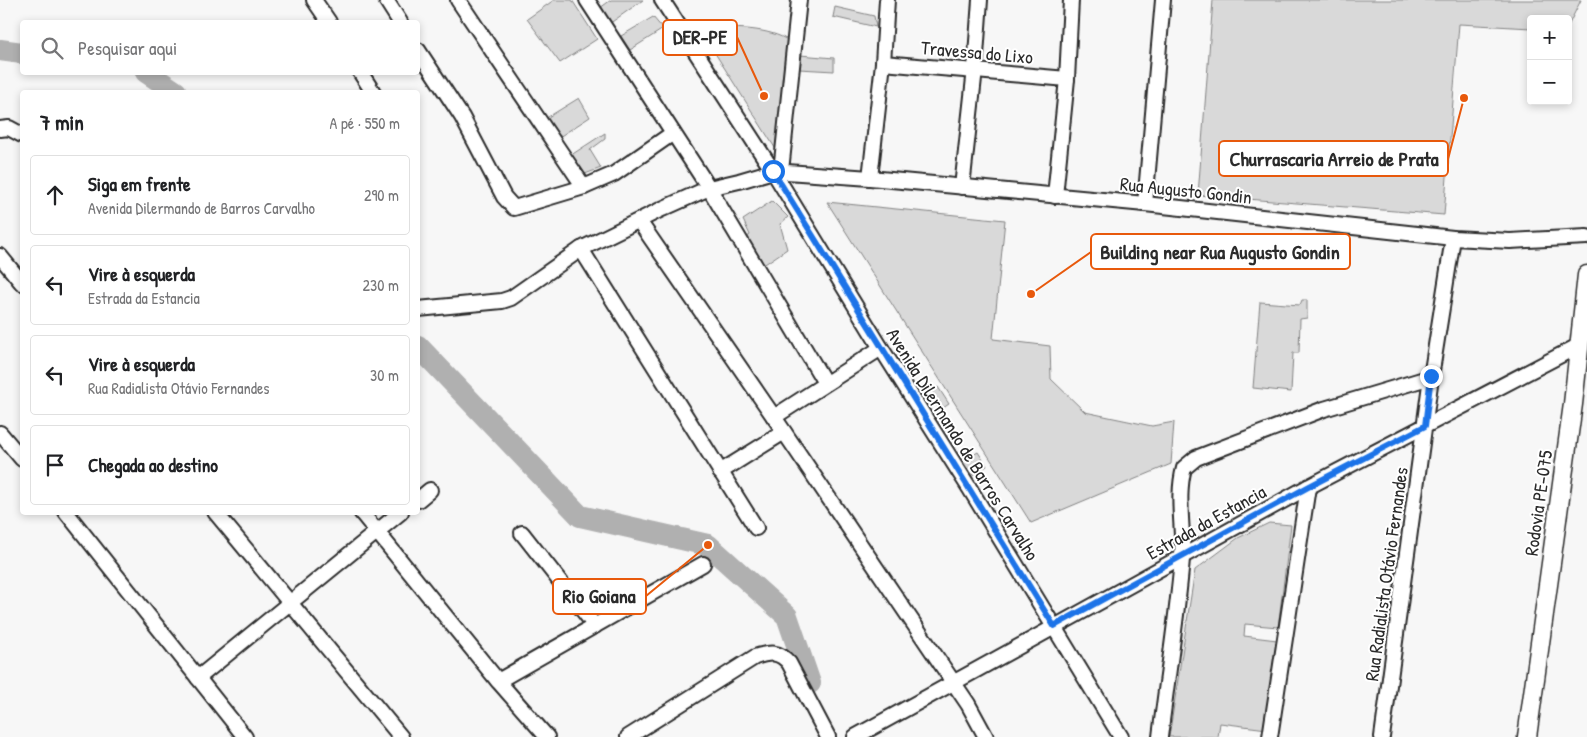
<!DOCTYPE html>
<html lang="pt">
<meta charset="utf-8">
<style>
:root{--surface:#fff;--page:#f2f2f2;--text:#202124;--muted:#757577;--line:#e0e0e0}
body{margin:0;font-family:"Patrick Hand",sans-serif;background:var(--page);color:var(--text)}
.controls{position:absolute;right:15px;top:15px;display:grid;overflow:hidden;border-radius:5px;box-shadow:0 2px 8px #0003}
.controls button{width:45px;height:45px;display:grid;place-items:center;padding:0;border:0;border-bottom:1px solid var(--line);background:var(--surface);color:var(--text);font:25px sans-serif}
.stop{position:absolute;width:15px;height:15px;margin:-11px;border:4px solid #1a73e8;border-radius:50%;background:#fff}
.stop.end{background:#1a73e8;border-color:#fff;box-shadow:0 1px 5px #0008}
.list{margin:0;padding:0;list-style:none}
h2{display:flex;justify-content:space-between;align-items:center;height:65px;margin:0;padding:0 20px;font-size:21px}
h2 small{font-size:16px;font-weight:400;color:var(--muted)}
.list li{display:grid;grid-template-columns:32px 1fr auto;gap:15px;align-items:center;box-sizing:border-box;height:80px;margin:0 10px 10px;padding:0 10px;border:1px solid var(--line);border-radius:5px}
.list b{display:block;font-size:19px;white-space:nowrap}
.list p{margin:0;font-size:16px;white-space:nowrap;color:var(--muted)}
.list em{font-size:16px;font-style:normal;color:var(--muted)}
.icon{flex:none;width:28px;height:28px;fill:none;stroke:currentColor;stroke-width:2;stroke-linecap:round;stroke-linejoin:round}
.map{position:relative;flex:none;width:1587px;height:737px;overflow:hidden}
.search{position:absolute;background:var(--surface);box-shadow:0 2px 8px #0003;left:20px;top:20px;width:400px;height:55px;display:flex;align-items:center;gap:12px;box-sizing:border-box;padding:0 18px;border-radius:5px;color:var(--muted);font-size:19px}
.panel{position:absolute;background:var(--surface);box-shadow:0 2px 8px #0003;left:20px;top:90px;width:400px;height:425px;border-radius:5px}
.map>svg:first-child{display:block}
</style>
<div class="map">
<svg width="1587" height="737" viewBox="0 0 1587 737">
<rect width="100%" height="100%" fill="#f7f7f7"/>
<filter id="ink" filterUnits="userSpaceOnUse"><feTurbulence type="fractalNoise" baseFrequency=".02" numOctaves="2"/><feDisplacementMap in="SourceGraphic" scale="10" xChannelSelector="R" yChannelSelector="G"/><feConvolveMatrix kernelMatrix="1 2 1 2 8 2 1 2 1" color-interpolation-filters="sRGB"/></filter>
<g filter="url(#ink)">
<g fill="#d9d9d9" stroke="#828282">
<polygon points="554,0 572,0 597,39 560,63 527,19"/>
<polygon points="611,0 643,0 609,24 600,8"/>
<polygon points="1213,0 1581,0 1568,26 1568,19 1531,19 1531,28 1459,24 1444,215 1198,195"/>
<polygon points="835,7 874,16 876,27 833,17"/>
<polygon points="653,17 663,29 630,50 621,36"/>
<path d="M705 27C733 29 767 26 791 42L777 151 701 31Z"/>
<polygon points="800,55 834,58 834,71 799,69"/>
<polygon points="579,98 590,117 553,141 540,122"/>
<polygon points="605,133 605,139 590,150 601,168 577,177 565,159"/>
<polygon points="772,201 788,217 780,224 787,249 759,268 742,241 750,235 743,220"/>
<polygon points="827,202 1005,220 993,339 1050,346 1051,379 1085,412 1152,426 1174,422 1171,464 1031,523"/>
<polygon points="1302,300 1307,300 1307,318 1300,319 1299,353 1293,353 1291,392 1253,388 1260,302 1300,305"/>
<polygon points="938,387 949,404 940,410 929,393"/>
<polygon points="978,452 987,466 969,477 961,462"/>
<polygon points="1269,523 1291,525 1278,627 1245,624 1244,636 1277,640 1267,729 1220,723 1218,737 1169,737 1195,570 1238,538"/>
</g>
<g fill="none" stroke-linecap="round" stroke-linejoin="round">
<g stroke="#b0b0b0" stroke-width="22">
<polyline points="0,50 22,53"/>
<polyline points="146,72 176,92"/>
<polyline points="418,346 580,516 708,545 787,616 810,683"/>
</g>
<defs>
<g id="minor">
<polyline points="314,0 329,22"/>
<polyline points="386,0 400,22"/>
<polyline points="458,0 584,187"/>
<polyline points="587,0 709,188 825,383"/>
<polyline points="662,0 773,171 870,178 1145,204 1453,238 1510,241 1587,237"/>
<polyline points="418,50 462,117 504,197 514,208 584,187 614,174 673,133"/>
<polyline points="883,63 1067,79"/>
<polyline points="360,72 373,92"/>
<polyline points="0,129 9,128 22,135"/>
<polyline points="781,171 799,0"/>
<polyline points="870,178 883,63 887,0"/>
<polyline points="962,187 975,69 980,0"/>
<polyline points="1055,196 1067,79 1071,0"/>
<polyline points="1145,204 1163,0"/>
<polyline points="639,221 774,417 968,704 986,737"/>
<polyline points="581,249 756,528"/>
<polyline points="0,256 22,283"/>
<polyline points="418,309 502,301 511,298 581,249 662,209 709,188 739,181 773,171 881,348 970,489 1121,737"/>
<polyline points="774,417 881,348"/>
<polyline points="0,433 22,459"/>
<polyline points="720,472 784,432"/>
<polyline points="418,500 430,490"/>
<polyline points="66,512 245,737"/>
<polyline points="215,512 401,737"/>
<polyline points="361,512 498,681 547,737"/>
<polyline points="522,533 595,626"/>
<polyline points="198,678 401,512"/>
<polyline points="498,681 703,564"/>
<path d="M628 737 755 657C770 652 779 651 789 663L828 737"/>
<polyline points="855,737 1308,487 1578,346"/>
<path d="M1160 737C1167 678 1177 619 1182 559 1184 529 1176 497 1184 468L1196 458 1324 409 1431 377"/>
<polyline points="1270,737 1308,487"/>
<polyline points="1382,737 1431,377 1453,238"/>
</g>
<polyline id="major" points="1527,737 1573,404 1587,275"/>
</defs>
<use href="#minor" stroke="#2b2b2b" stroke-width="18"/>
<use href="#major" stroke="#2b2b2b" stroke-width="21"/>
<use href="#minor" stroke="#fff" stroke-width="14"/>
<use href="#major" stroke="#fff" stroke-width="18"/>
</g>
</g>
<g fill="none" stroke-linecap="round" stroke-linejoin="round" filter="url(#ink)">
<polyline stroke="#1a73e8" stroke-width="6" points="773,171 1054,626 1308,487 1425,426 1431,376"/>
</g>
<g text-anchor="middle" dominant-baseline="central" stroke-width="4" stroke-linejoin="round" paint-order="stroke">
<g font-size="19" fill="#2b2b2b" stroke="#fff">
<text transform="translate(977 52) rotate(5)">Travessa do Lixo</text>
<text transform="translate(1186 190) rotate(6)">Rua Augusto Gondin</text>
<text transform="translate(963 444) rotate(58)">Avenida Dilermando de Barros Carvalho</text>
<text transform="translate(1538 503) rotate(-82)">Rodovia PE-075</text>
<text transform="translate(1206 522) rotate(-29)">Estrada da Estancia</text>
<text transform="translate(1386 574) rotate(-82)">Rua Radialista Otávio Fernandes</text>
</g>
</g>
<path fill="none" stroke="#e8590c" stroke-width="2" d="M764 96L737 37M1464 98L1448 159M1031 294L1091 252M708 545L646 596"/>
<g fill="#e8590c" stroke="#fff" stroke-width="2">
<circle cx="764" cy="96" r="5"/>
<circle cx="1464" cy="98" r="5"/>
<circle cx="1031" cy="294" r="5"/>
<circle cx="708" cy="545" r="5"/>
</g>
<g fill="#fff" stroke="#e8590c" stroke-width="2">
<rect x="663" y="20" width="74" height="35" rx="5"/>
<rect x="1219" y="141" width="229" height="35" rx="5"/>
<rect x="1091" y="234" width="259" height="35" rx="5"/>
<rect x="553" y="579" width="93" height="35" rx="5"/>
</g>
<g font-size="20" text-anchor="middle" font-weight="bold" fill="#2b2b2b">
<text x="700" y="44">DER-PE</text>
<text x="1334" y="166">Churrascaria Arreio de Prata</text>
<text x="1220" y="259">Building near Rua Augusto Gondin</text>
<text x="599" y="603">Rio Goiana</text>
</g>
</svg>
<div class="controls">
<button>+</button>
<button>−</button>
</div>
<div class="stop" style="left:773px;top:171px"></div>
<div class="stop end" style="left:1431px;top:376px"></div>
<div class="search"><svg class="icon" aria-label="search" viewBox="0 0 24 24"><circle cx="10" cy="10" r="6"/><path d="M15 15l6 6"/></svg>Pesquisar aqui</div>
<section class="panel">
<h2>7 min<small>A pé · 550 m</small></h2>
<ul class="list">
<li><svg class="icon" aria-label="ahead" viewBox="0 0 24 24"><path d="M12 20V5M6 11l6-6 6 6"/></svg><div><b>Siga em frente</b><p>Avenida Dilermando de Barros Carvalho</p></div><em>290 m</em></li>
<li><svg class="icon" aria-label="left" viewBox="0 0 24 24"><path d="M17 20v-9H6M10 6l-5 5 5 5"/></svg><div><b>Vire à esquerda</b><p>Estrada da Estancia</p></div><em>230 m</em></li>
<li><svg class="icon" aria-label="left" viewBox="0 0 24 24"><path d="M17 20v-9H6M10 6l-5 5 5 5"/></svg><div><b>Vire à esquerda</b><p>Rua Radialista Otávio Fernandes</p></div><em>30 m</em></li>
<li><svg class="icon" aria-label="arrive" viewBox="0 0 24 24"><path d="M6 21V4h12l-3 4 3 4H6"/></svg><div><b>Chegada ao destino</b></div></li>
</ul>
</section>
</div>
